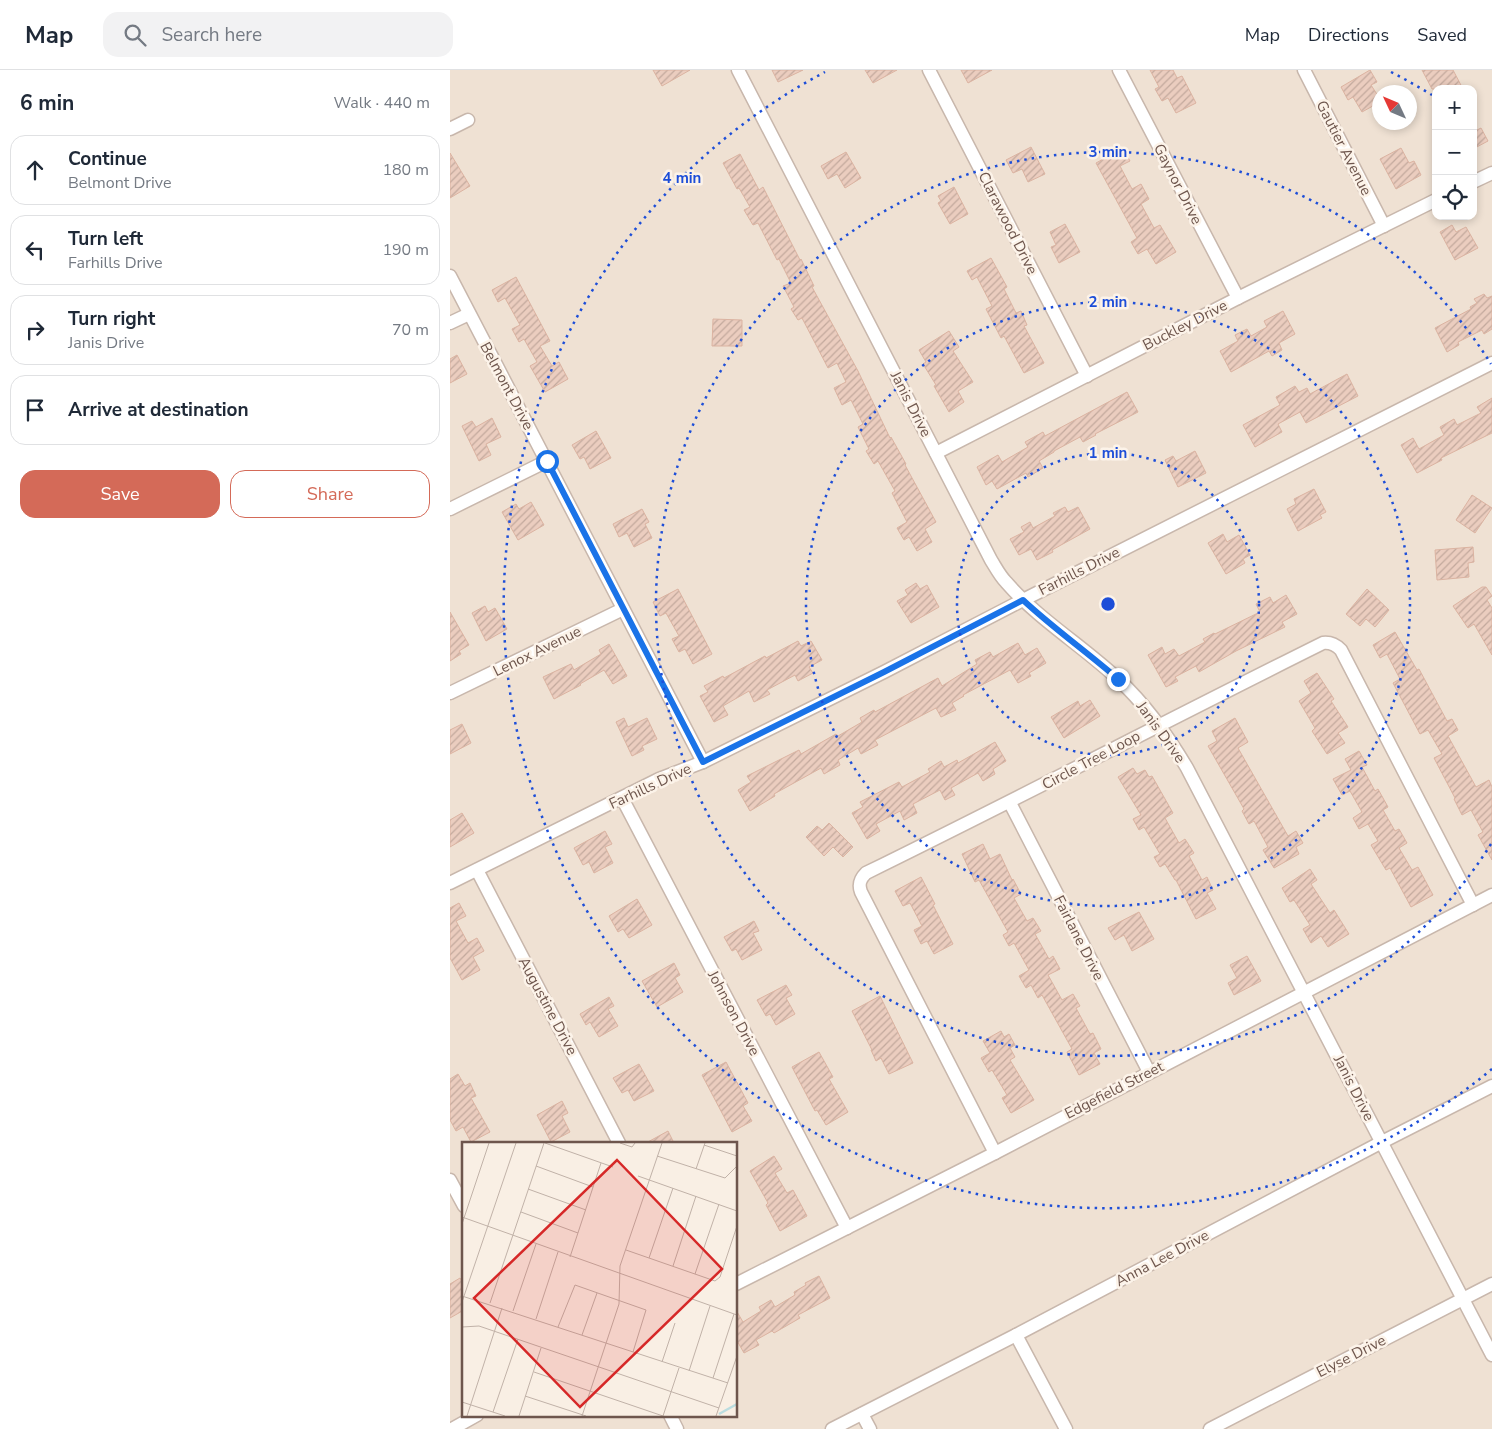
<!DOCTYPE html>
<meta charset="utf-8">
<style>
:root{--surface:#fff;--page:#f2f2f3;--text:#1f2937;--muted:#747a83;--line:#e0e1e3;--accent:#d46a58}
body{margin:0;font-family:"Nunito Sans",sans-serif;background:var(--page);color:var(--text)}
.controls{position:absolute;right:15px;top:15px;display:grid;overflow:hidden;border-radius:10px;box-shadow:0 2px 8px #0003}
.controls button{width:45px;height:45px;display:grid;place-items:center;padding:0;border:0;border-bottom:1px solid var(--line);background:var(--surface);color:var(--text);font:25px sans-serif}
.compass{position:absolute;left:922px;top:15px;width:45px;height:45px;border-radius:50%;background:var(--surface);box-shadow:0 2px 8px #0003;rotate:314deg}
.stop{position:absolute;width:15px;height:15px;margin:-11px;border:4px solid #1a73e8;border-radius:50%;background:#fff}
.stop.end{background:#1a73e8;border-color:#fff;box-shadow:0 1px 5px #0008}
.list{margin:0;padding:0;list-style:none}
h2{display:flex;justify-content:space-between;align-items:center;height:65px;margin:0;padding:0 20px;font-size:21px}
h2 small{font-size:16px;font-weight:400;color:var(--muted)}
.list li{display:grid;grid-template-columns:32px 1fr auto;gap:15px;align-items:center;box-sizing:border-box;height:70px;margin:0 10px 10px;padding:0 10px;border:1px solid var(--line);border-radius:15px}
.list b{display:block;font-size:19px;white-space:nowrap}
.list p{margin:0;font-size:16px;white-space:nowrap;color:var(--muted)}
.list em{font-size:16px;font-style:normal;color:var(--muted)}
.actions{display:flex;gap:10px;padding:15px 20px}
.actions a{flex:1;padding:11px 0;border:1px solid var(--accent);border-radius:15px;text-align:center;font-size:18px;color:var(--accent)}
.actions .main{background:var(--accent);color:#fff}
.icon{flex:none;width:28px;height:28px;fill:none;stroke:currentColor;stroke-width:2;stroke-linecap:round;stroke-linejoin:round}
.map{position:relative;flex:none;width:1042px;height:1359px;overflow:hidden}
header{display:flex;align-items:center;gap:30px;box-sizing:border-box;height:70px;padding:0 25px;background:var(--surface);border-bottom:1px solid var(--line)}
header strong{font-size:24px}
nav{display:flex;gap:28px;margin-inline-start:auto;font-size:18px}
.search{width:350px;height:45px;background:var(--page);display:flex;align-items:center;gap:12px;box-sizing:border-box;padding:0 18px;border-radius:15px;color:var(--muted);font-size:19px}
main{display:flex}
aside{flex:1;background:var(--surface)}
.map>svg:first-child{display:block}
</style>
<header>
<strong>Map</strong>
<div class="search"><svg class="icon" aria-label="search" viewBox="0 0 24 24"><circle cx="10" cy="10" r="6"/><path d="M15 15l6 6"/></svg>Search here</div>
<nav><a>Map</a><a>Directions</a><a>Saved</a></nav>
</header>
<main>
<aside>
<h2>6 min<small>Walk · 440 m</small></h2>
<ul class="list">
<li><svg class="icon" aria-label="ahead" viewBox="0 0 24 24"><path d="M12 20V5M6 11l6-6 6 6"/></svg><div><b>Continue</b><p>Belmont Drive</p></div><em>180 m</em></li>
<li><svg class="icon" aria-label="left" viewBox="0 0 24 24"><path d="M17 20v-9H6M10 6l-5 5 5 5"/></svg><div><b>Turn left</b><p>Farhills Drive</p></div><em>190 m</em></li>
<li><svg class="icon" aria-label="right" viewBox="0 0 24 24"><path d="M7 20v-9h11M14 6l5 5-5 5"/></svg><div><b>Turn right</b><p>Janis Drive</p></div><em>70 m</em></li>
<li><svg class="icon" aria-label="arrive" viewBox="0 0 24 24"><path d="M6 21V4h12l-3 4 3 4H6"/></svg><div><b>Arrive at destination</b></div></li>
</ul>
<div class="actions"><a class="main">Save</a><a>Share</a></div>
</aside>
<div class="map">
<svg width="1042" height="1359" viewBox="0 0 1042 1359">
<defs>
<pattern id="building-hatch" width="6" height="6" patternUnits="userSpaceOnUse" patternTransform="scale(1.25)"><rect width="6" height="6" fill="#ebcdbf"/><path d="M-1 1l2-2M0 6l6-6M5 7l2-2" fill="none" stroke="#c3a99d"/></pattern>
</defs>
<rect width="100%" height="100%" fill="#f9efe4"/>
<path fill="#efe1d3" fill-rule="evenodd" d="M0 0H1042V1359H0ZM986 19H1023V146H986ZM929 22H959V52H929ZM14 1073H286V1345H14Z"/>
<g fill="url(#building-hatch)" stroke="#dbb3a1">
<polygon points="203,0 240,0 212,16"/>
<polygon points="322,0 353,0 328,12"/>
<polygon points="415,0 447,0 423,13"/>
<polygon points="511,0 542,0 518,13"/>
<polygon points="700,0 723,0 727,8 732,6 746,33 726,43 718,28 712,31 705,19 709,17"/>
<polygon points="920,0 927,12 921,15 930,29 930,32 912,42 903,27 898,30 891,17"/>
<polygon points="972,0 1003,0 1013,19 982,19"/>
<polygon points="1031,58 1038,71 1023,79 1023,62"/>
<polygon points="581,77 595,104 578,112 572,99 563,103 556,90"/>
<polygon points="673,78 680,91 670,96 682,119 691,114 699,129 691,134 704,158 710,155 726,182 706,194 697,179 688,184 681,172 687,168 646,93"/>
<polygon points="951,78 959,93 964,91 971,105 946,119 930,89"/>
<polygon points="396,82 411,108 395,118 387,104 378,109 371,96"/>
<polygon points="0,83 20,116 0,128"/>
<polygon points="290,84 309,120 313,117 350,190 351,189 364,216 362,217 408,301 440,368 441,367 456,394 455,395 486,452 475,459 482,472 467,481 459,467 454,470 447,458 457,452 442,423 445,421 428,391 424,394 416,381 419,379 408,357 413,354 401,330 392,335 384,318 396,312 387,293 378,298 352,248 348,250 341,239 344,237 333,216 341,213 329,189 327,190 308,153 303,155 294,140 300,137 289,118 287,119 273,93"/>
<polygon points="504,117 518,144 500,154 488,133 491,131 488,126"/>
<polygon points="615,154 630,182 609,193 601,177 606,175 600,162"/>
<polygon points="1002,155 1006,162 1016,157 1028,178 1005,190 990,162"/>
<polygon points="541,188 557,217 554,219 566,243 571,241 577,255 574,256 594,293 574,303 554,266 551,268 536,239 542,236 527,207 522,210 517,201"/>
<polygon points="66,207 100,271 90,276 102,296 109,292 118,309 95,322 80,296 87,292 74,269 69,272 62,259 70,255 55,228 48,232 42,220"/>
<polygon points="1034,224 1037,228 1042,226 1042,259 1034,264 1032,260 1008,272 1009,275 997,282 985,258 1021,239 1020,237 1027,233 1024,229"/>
<polygon points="833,241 845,264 829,273 832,280 822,286 819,281 781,302 770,281 788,271 785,265 797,259 801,266 817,257 814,251"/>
<polygon points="263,249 292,250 292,276 262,276"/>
<polygon points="499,261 509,277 503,281 523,312 508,321 514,332 499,342 484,316 486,315 473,294 476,292 469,280"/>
<polygon points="7,285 17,304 0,313 0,289"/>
<polygon points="897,304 908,326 856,353 850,342 828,354 832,362 805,377 793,355 830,335 826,327 845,316 849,322 857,318 860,324"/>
<polygon points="677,322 688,342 645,364 646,365 633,372 630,367 604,381 604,382 589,391 593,398 578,407 576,403 547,419 542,411 536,415 527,397 548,385 552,392 578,377 575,372 593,362 595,366"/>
<polygon points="1042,328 1042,363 991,388 992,390 967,403 951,375 963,368 969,379 994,365 990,357 1004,349 1007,355 1031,343 1027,337"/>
<polygon points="42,348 51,367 36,374 41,385 29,391 12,356 22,351 26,357"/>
<polygon points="146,361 161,388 140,399 134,387 130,389 122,375"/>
<polygon points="745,381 756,403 728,417 715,390 723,386 726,391"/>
<polygon points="864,419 876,442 870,445 872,448 848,461 837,439 846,434 844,429"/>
<polygon points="1022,425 1042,438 1025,463 1006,450"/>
<polygon points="81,432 94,455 68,470 52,442 66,434 69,439"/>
<polygon points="615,437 618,442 628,437 640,459 602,480 603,482 587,490 581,479 569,485 560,469 574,462 571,457 580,452 583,458 605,446 603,443"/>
<polygon points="192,439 199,452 195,454 202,468 184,477 177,463 169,467 163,454"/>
<polygon points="773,464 777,472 789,465 800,485 793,489 795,493 776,504 758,473"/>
<polygon points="1023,477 1024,492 1018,493 1019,507 987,510 985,480"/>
<polygon points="466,513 470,519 477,515 489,537 461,553 447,531 458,525 455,520"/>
<polygon points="1032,517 1036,517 1042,526 1037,530 1042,538 1042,585 1024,554 1018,558 1003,536"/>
<polygon points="228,519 262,584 243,594 235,579 229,582 222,569 229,566 216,543 210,546 203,532"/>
<polygon points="917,519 939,540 925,557 916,549 910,556 896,544"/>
<polygon points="836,525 847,544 832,552 835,557 786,581 749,602 746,596 725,607 728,611 716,617 698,585 712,577 715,584 724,579 729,586 755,572 753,569 764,563 765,564 810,542 806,534 820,527 823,533"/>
<polygon points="35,536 38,542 45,538 57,559 36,571 22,543"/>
<polygon points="0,542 19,575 9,581 11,584 0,591"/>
<polygon points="945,562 967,600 969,599 997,651 1002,649 1008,660 998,666 1026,717 1039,710 1042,717 1042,790 1028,765 1033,762 1021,740 1012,745 1004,729 1005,728 984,688 992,684 978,660 970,664 943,613 950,609 937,584 930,588 923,575"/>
<polygon points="348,571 351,576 361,571 372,590 359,597 363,603 348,611 345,605 317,620 320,624 304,632 299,621 273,636 278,645 264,652 250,626 258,622 254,616 273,606 274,608 315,586 316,588"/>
<polygon points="568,573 575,585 587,578 596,593 579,603 581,606 568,613 560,600 513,625 514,626 502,633 506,640 491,647 486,638 425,670 428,675 411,684 408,678 388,690 390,695 374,704 371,698 324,724 325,726 300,741 288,720 301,712 297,706 349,680 351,684 386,664 388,666 412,652 410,648 424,640 425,642 488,608 492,616 527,594 525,590 540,582 543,587"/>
<polygon points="159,574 177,606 163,614 154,600 130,614 131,615 104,629 93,607 121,594 124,600 151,584 149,580"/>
<polygon points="867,603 884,629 881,631 898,657 888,663 895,673 877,684 862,661 865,658 849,631 861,623 854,611"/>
<polygon points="640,630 650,646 614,668 601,647 628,631 630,636"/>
<polygon points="174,648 178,657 197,648 207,669 192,676 194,680 182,686 166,652"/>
<polygon points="785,648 798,672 788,678 838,766 846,761 853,773 846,777 849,784 824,798 813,780 818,777 804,751 799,754 792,741 794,739 758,676 767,671 762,661"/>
<polygon points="12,654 21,673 0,684 0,660"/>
<polygon points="545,672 556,691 543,699 545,704 533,711 528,703 501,718 505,725 495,730 490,720 463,734 467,743 454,750 450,741 426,754 430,761 417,769 402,743 413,737 410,732 449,712 452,717 480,702 478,699 491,691 494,697 507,690 508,693"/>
<polygon points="909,681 917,695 912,697 925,721 928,719 938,737 933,740 945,761 949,759 957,773 949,778 962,800 968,797 983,825 961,837 940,798 936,800 921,775 928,771 918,754 909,759 903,748 912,742 900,721 892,725 883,709 901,700 895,689"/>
<polygon points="683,698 687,704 695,700 699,707 702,706 723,743 715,748 729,773 735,769 744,783 739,786 752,810 757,807 763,820 757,823 766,839 746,849 726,810 725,810 715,794 710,797 704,787 710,784 694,757 689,760 683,749 691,745 668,707"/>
<polygon points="12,743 24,763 0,777 0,750"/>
<polygon points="379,753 403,777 393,787 383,777 374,786 356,767 367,756 372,760"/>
<polygon points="155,761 162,774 155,777 163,793 144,803 139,792 133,795 124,778"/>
<polygon points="533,774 540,789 550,784 562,810 563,809 571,824 564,828 577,851 583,848 591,861 585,864 599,889 603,886 610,899 598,905 612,930 623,924 630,936 626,938 640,964 643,963 651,979 644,983 650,994 629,1005 617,982 622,979 592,925 588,928 581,915 576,918 569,906 579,900 564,873 559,876 553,865 558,862 529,810 525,812 512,784"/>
<polygon points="860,799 867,810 861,814 880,843 884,840 899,864 878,877 871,866 861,873 853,859 860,855 844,830 840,832 832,818"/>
<polygon points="471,807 485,834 483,835 503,874 484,884 477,871 471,874 464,860 472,856 460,833 453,836 445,821"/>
<polygon points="187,829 202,855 179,868 173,859 168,862 159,846"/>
<polygon points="9,833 16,846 6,851 18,873 27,868 34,881 23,887 30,900 12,910 0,888 0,838"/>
<polygon points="689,842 704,869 682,881 674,865 665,870 658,858"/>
<polygon points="304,851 309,861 303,863 312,880 292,890 286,879 282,881 274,867"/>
<polygon points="797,886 811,911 784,925 778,913 787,908 780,895"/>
<polygon points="224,893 230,905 225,908 233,922 207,937 192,911"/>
<polygon points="336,915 342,925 336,928 345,944 326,955 320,944 316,946 307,930"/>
<polygon points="430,926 463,993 439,1004 431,988 426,991 421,980 422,980 402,941"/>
<polygon points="159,927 164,936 158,939 168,956 149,967 140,952 136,955 130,944"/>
<polygon points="551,961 554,967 559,964 565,975 560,978 565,987 560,990 584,1030 561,1043 552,1028 557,1025 542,1000 539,1002 531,988 540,983 533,971"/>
<polygon points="369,982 383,1007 379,1009 398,1042 376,1055 367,1040 365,1041 342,997"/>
<polygon points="276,992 298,1033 293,1036 302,1051 282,1062 252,1005"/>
<polygon points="189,994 204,1021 184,1031 178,1020 172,1023 163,1008"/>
<polygon points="8,1004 15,1016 20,1013 26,1026 21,1028 40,1062 21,1072 13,1057 6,1061 0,1050 0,1009"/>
<polygon points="112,1031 118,1043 112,1046 120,1062 101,1072 87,1045"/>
<polygon points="218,1061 224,1073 196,1073"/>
<polygon points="324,1086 332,1099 325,1103 337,1123 343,1120 357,1146 330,1161 316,1135 318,1133 300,1101"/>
<polygon points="369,1206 380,1228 348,1245 350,1248 324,1263 322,1261 306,1270 309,1275 294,1283 286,1269 286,1240 293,1252 311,1241 309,1237 321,1230 325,1237 345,1225 344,1222 356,1215 355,1213"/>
<polygon points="10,1208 14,1215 14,1240 0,1248 0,1214"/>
</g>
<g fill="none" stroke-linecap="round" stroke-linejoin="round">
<defs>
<g id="minor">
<path d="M288 0 541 490C546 498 550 506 556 512 589 550 633 576 669 610 696 635 718 666 737 698L1042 1285"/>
<polyline points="479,0 637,306"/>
<polyline points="669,0 788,228"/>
<polyline points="854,0 934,156"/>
<polyline points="0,59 18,50"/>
<polyline points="1023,112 1042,103"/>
<polyline points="0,206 253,692"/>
<polyline points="0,253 19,244"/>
<polyline points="486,383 788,228 986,130"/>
<polyline points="0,439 97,391"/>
<polyline points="0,623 173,539"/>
<polyline points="172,728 397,1158"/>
<polyline points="560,733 699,1002"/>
<polyline points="27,800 169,1073"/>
<polyline points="0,813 209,709 253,692 434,602 573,530 1042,293"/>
<path d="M545 1083 411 822C408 814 410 809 416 803 569 728 720 649 873 573 881 572 886 575 891 580L1023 835"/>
<polyline points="0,1110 14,1136"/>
<polyline points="286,1214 545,1083 1042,825"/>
<polyline points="566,1265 616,1359"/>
<polyline points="412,1344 420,1359"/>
<polyline points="220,1345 227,1359"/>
<polyline points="2,1359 27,1345"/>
<polyline points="382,1359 566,1265 932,1072 1042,1016"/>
<polyline points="760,1359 1042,1214"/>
</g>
</defs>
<use href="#minor" stroke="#c8b7ac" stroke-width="15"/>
<use href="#minor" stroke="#fff" stroke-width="12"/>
</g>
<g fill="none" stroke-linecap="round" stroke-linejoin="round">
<path stroke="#1a73e8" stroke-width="6" d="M97 391 253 692 434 602 573 530C603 558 637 582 668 609"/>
</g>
<g fill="none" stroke="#1d4ed8" stroke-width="2.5" stroke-dasharray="2.5 5">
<circle cx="658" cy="534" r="151"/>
<circle cx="658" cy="534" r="302"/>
<path d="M1041 774A452 452 0 1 1 1041 294"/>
<path d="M1042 999A603 603 0 1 1 375 2M941 2A603 603 0 0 1 982 25"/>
</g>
<g text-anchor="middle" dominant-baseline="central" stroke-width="5" stroke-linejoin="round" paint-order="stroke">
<g font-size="15" fill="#6e564d" stroke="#fcf3e9">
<text transform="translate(894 78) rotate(63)">Gautier Avenue</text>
<text transform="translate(728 114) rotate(63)">Gaynor Drive</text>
<text transform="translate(558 153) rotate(63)">Clarawood Drive</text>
<text transform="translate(735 255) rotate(-27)">Buckley Drive</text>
<text transform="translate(57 316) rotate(62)">Belmont Drive</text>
<text transform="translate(461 334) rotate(63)">Janis Drive</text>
<text transform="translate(629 501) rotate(-27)">Farhills Drive</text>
<text transform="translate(87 581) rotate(-26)">Lenox Avenue</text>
<text transform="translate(711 662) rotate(54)">Janis Drive</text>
<text transform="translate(641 690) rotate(-28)">Circle Tree Loop</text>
<text transform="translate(200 716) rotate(-25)">Farhills Drive</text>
<text transform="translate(629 868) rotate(63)">Fairlane Drive</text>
<text transform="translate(98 936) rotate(62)">Augustine Drive</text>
<text transform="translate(284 943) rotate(62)">Johnson Drive</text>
<text transform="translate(904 1018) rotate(63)">Janis Drive</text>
<text transform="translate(664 1020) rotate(-27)">Edgefield Street</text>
<text transform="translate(712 1188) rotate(-28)">Anna Lee Drive</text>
<text transform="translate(901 1286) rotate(-27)">Elyse Drive</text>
</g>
</g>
<g transform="translate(12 1072)">
<rect width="275" height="275" fill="#f9efe4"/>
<path fill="none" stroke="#bbdde0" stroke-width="2.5" d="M257 272 275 262"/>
<path fill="none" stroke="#c1b2a8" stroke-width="1" d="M83 1 151 25M158 1 170 5 173 1M242 3 275 14M195 14 263 36 275 24M74 24 131 45M234 27 243 1M176 34 275 69M66 47 124 68M59 70 116 91M0 75 275 173M0 82 27 1M164 108 253 139 258 135 275 84M108 115 139 21M187 116 211 46M211 124 234 54M233 132 257 62M0 154 266 241M0 160 54 1M28 161 82 1M51 169 74 102M74 177 96 110M0 185 17 184 257 266M96 185 113 143 184 168 171 210M0 193V209M120 193 135 151M200 220 213 181M227 229 248 164M72 230 201 274M251 236 272 172M63 254 124 274M0 260 43 274M31 270 56 197M5 274 40 166M57 274 79 206M120 274 157 162 158 124 200 1M201 274 217 226M254 274 275 214"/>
<path fill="#d62828" fill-opacity="0.15" stroke="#d62828" stroke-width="2.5" d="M155 18 260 127 118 265 12 156Z"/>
<rect width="275" height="275" fill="none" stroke="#6e564d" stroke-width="2.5"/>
</g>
<circle cx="658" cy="534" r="8" fill="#1d4ed8" stroke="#fcf3e9" stroke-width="2.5"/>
<g font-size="15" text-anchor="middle" font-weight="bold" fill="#1d4ed8" stroke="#fcf3e9" stroke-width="5" stroke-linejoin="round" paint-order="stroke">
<text x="658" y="87">3 min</text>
<text x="232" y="113">4 min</text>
<text x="658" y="237">2 min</text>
<text x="658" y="388">1 min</text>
</g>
</svg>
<div class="controls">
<button>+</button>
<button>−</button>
<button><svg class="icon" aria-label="locate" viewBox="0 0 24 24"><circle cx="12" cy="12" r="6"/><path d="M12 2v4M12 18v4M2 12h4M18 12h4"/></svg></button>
</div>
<svg class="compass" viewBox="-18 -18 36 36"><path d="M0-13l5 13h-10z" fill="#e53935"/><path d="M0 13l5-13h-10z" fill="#747a83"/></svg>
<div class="stop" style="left:97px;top:391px"></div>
<div class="stop end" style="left:668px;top:609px"></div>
</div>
</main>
